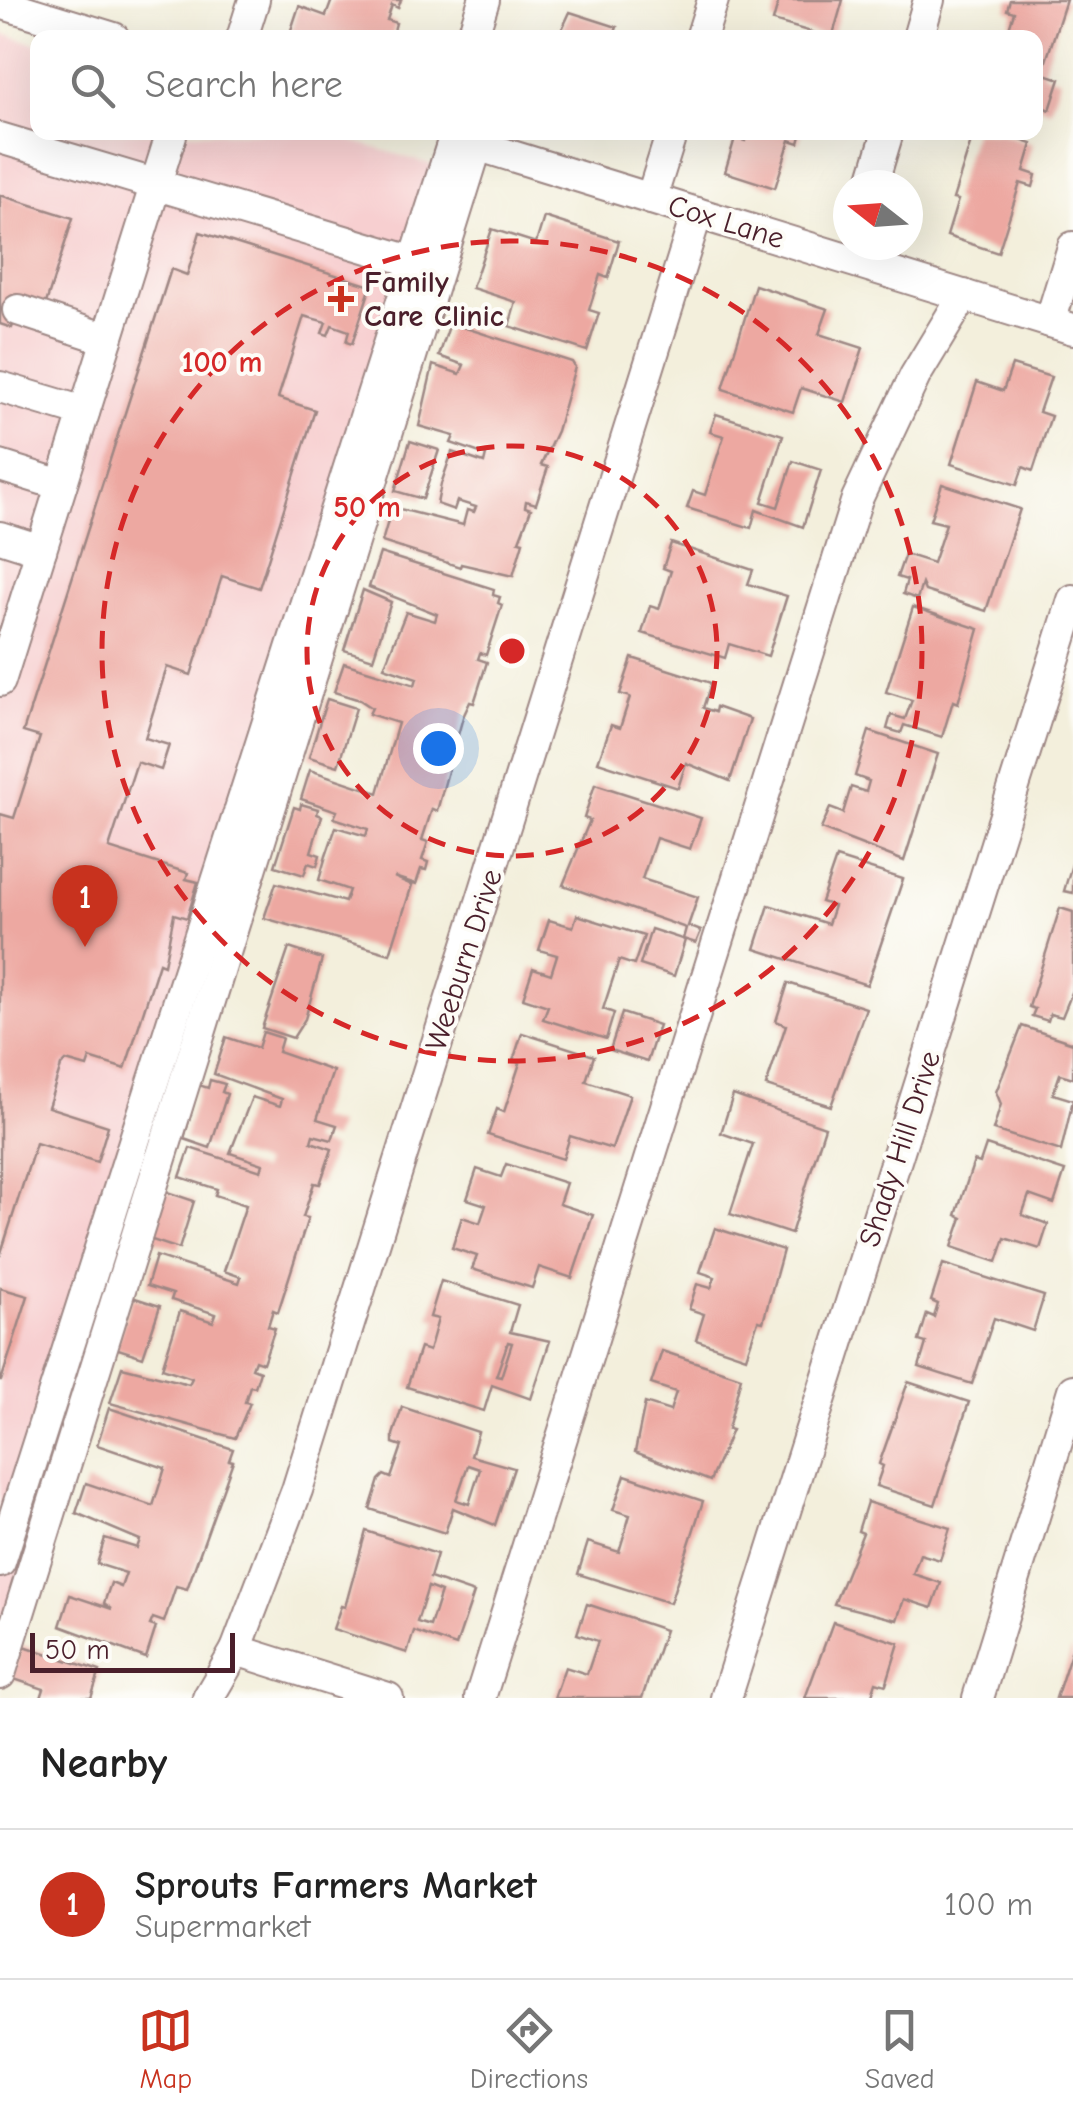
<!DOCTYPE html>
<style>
:root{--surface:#fff;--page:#f2f2f2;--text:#222;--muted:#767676;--line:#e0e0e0;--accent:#c8321e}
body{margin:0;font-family:"Comic Neue",sans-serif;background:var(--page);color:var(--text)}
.compass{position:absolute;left:833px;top:170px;width:90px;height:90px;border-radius:50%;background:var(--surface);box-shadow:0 10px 40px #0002;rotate:287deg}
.scale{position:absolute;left:30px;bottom:25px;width:205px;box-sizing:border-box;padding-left:10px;border:5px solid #4a1f2b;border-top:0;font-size:28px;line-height:35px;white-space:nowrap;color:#4a1f2b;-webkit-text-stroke:8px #fdfcf7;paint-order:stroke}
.you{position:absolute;left:438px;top:748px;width:35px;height:35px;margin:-25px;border:8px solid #fff;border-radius:50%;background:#1a73e8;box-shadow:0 0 0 15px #1a73e833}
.badge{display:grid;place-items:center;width:65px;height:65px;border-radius:50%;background:var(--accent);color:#fff;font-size:32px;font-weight:700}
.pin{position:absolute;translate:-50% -82px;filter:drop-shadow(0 2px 5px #0008)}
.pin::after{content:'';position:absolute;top:52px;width:35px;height:30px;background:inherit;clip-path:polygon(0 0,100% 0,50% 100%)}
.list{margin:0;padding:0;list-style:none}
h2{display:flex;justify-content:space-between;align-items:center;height:130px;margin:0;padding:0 40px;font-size:42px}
h2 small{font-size:32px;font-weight:400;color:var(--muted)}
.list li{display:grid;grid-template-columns:65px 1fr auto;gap:30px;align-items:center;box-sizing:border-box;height:150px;padding:0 40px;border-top:2px solid var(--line)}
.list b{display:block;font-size:38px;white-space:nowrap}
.list p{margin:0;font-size:32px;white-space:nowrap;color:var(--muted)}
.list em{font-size:32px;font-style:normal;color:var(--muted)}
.icon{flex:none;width:55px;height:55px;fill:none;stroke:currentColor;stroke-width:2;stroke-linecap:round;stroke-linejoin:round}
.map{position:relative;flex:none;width:1073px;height:1698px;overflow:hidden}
.search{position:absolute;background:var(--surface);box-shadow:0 10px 40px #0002;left:30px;right:30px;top:30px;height:110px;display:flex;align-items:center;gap:25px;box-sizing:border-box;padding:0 35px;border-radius:20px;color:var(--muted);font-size:38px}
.sheet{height:280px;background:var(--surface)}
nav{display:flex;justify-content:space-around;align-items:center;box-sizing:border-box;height:140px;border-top:2px solid var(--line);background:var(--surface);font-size:28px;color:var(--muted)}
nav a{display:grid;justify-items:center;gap:5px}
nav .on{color:var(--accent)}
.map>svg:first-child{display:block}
</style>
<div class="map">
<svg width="1073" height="1698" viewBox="0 0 1073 1698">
<rect width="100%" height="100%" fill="#fdfcf7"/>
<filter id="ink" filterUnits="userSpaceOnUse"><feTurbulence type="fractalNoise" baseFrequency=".01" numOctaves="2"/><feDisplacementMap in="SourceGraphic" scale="20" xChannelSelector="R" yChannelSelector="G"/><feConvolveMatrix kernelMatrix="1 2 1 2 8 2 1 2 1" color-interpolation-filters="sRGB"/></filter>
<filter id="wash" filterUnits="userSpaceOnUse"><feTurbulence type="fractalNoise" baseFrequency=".0048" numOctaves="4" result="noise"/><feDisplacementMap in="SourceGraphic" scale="40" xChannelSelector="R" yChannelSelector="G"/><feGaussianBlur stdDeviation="2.25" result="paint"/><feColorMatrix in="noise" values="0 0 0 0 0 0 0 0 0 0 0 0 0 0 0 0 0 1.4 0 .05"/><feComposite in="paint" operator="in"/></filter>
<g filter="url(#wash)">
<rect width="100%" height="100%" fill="#f3efdc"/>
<polygon fill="#f7cfd0" points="0,33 37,44 38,132 326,133 465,175 0,1646"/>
<g id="blocks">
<g fill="#eda8a1" fill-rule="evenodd">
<polygon points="332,0 401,0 398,8 392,5 387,20 396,23 392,38 289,36 299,6 326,16"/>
<polygon points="779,0 843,0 832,38 773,21"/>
<polygon points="1010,0 1066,0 1042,73 1060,79 1050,110 1036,105 1036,38 1006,38 1014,12 1007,10"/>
<polygon points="570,12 617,27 613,38 558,38"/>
<polygon points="748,132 802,132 799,143 790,140 775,188 725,172 735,138 745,141"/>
<polygon points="974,132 997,132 1032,144 1024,171 1036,175 1033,187 1020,183 998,253 947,236 958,200 953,199"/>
<polygon points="0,195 73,218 43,313 20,305 12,328 0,324"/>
<polygon points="544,217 619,241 608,278 600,275 589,310 599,313 587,351 509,326 516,302 472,288 492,229 536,243"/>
<polygon points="200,232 371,286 352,344 346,342 349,331 332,325 328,335 322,333 326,322 304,316 278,398 315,410 259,588 222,576 191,675 167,667 145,738 169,745 161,770 137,762 109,848 188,873 186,879 198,882 187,918 174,914 164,965 159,963 125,1069 90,1058 87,1067 66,1061 61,1066 48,1107 108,1126 97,1162 36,1143 0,1256 0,814 14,818 40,737 23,732 171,269 187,275"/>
<polygon points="755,285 828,309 819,334 863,348 845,402 801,388 793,412 723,389"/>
<polygon points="450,323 572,362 575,367 557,431 541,465 548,467 536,504 526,501 525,507 531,509 519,541 523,542 513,576 461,564 460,567 382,542 392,507 463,525 467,510 474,512 476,507 457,501 454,510 437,504 441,484 452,452 484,463 486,455 451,443 454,436 419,426 433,365 460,374 464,365 439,356"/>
<polygon points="1012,365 1051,377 1039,412 1051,416 1033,471 1023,467 1017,485 951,464 977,382 1003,391"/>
<polygon points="716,414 783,435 762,502 778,507 793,461 821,470 803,527 756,510 751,528 687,508 693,491 705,495 724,436 710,432"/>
<polygon points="410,441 439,450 423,499 395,491"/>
<polygon points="942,484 1020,509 986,611 925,591 922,584 917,599 903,594 907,580 897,577 905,554 933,563 946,524 930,520"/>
<polygon points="671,543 753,570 748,584 787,596 768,656 729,644 725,658 642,633 650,606 659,609 671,571 663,568"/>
<polygon points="380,553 494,589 493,595 500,597 498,603 502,605 486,655 480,653 478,659 487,662 474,703 470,702 463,717 437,811 432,809 422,840 428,842 422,860 428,862 426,870 421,869 416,884 394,877 412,885 390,954 264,918 276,883 345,902 349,890 319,880 326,856 336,827 366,836 368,829 334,818 337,811 301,799 310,770 378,793 398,723 369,714 372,708 360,700 334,692 344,663 415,685 417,678 384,667 406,612 435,621 437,614 369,587"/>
<polygon points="363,590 391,602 373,659 344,650"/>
<polygon points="913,607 979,629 958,703 953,701 942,737 904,725 901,733 887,729 891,715 905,719 912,700 886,692"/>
<polygon points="632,658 711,683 703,708 715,712 716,707 750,719 730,781 686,763 678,788 598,762 611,725 620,728 630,697 620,694"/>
<polygon points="327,699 356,708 338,766 309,757"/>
<polygon points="869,731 938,754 904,861 821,829 830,808 843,813 851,787 866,792 869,781 855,776"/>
<polygon points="595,784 701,818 690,849 656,838 642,879 698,897 688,926 701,931 696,943 683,939 686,928 563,885 590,820 584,818"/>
<polygon points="301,804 318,809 317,814 322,816 311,852 320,855 317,866 308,863 304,875 275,866 294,807 300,809"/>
<polygon points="836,858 903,879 867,985 755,949 769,905 828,924 834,906 821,902"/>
<polygon points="1072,864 1073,864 1073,893 1064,891"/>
<polygon points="1060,908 1073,912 1073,990 1062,1017 1050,1014 1048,1021 1032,1016 1035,1009 1029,1007"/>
<polygon points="577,915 644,936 634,965 619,960 603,1009 614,1013 606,1039 543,1019 548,1006 523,998 533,968 551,974 557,955 539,950 549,920 573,927"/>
<polygon points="651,929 685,940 674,976 640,965"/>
<polygon points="289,948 322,959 305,1019 293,1038 262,1028"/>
<polygon points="788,983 866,1008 831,1106 766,1086 786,1025 776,1021"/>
<polygon points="622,1013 659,1025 647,1062 610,1050"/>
<polygon points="1022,1026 1073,1043 1073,1078 1060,1074 1053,1094 1073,1100 1061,1151 993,1130 1001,1104 996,1092"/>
<polygon points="263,1032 282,1038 278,1052 333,1071 317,1119 337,1125 332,1140 313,1135 311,1142 332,1149 320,1184 314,1183 303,1217 308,1218 278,1312 273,1310 268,1326 275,1328 263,1363 255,1360 252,1368 260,1371 255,1387 250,1386 245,1402 250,1403 235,1438 110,1403 122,1367 189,1384 192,1378 162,1368 180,1311 213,1322 216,1314 171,1300 173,1294 147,1286 156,1256 239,1283 241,1277 224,1271 246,1205 215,1195 217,1189 180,1177 190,1148 261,1171 263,1164 230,1153 252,1097 280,1106 282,1099 214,1074 226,1037 258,1048"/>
<polygon points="522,1033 594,1056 586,1081 630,1095 612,1149 570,1136 563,1159 488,1135 497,1109 504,1112 520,1063 513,1061"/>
<polygon points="210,1080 225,1084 222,1092 227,1094 210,1148 184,1139 199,1085 208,1088"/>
<polygon points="733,1095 825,1127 791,1234 730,1214 753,1144 721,1133"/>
<polygon points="986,1145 1065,1171 1054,1204 1029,1195 1022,1215 1048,1224 1040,1249 1005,1238 997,1262 952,1247 962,1218 956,1215 974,1161 980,1163"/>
<polygon points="506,1164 566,1183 559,1204 593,1215 572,1278 539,1267 532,1288 472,1269 477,1256 452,1248 462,1217 480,1223 486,1205 467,1199 477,1169 501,1177"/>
<polygon points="164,1191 194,1201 179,1249 149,1239"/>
<polygon points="715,1228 783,1250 763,1322 758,1321 746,1357 696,1340 704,1314 689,1309 697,1284 711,1288 715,1277 700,1272"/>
<polygon points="943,1264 1044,1296 1033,1331 994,1318 972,1384 919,1367 926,1343 919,1341 927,1314 934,1317 938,1304 931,1301"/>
<path d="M441 1281 518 1305 510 1332 550 1341 531 1399 492 1385 484 1411 407 1387 420 1348 429 1351 438 1319 430 1317ZM508 1342 512 1343 501 1377 496 1376Z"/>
<polygon points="0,1288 28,1296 1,1381 0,1381"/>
<polygon points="132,1297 160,1306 143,1357 115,1348"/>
<polygon points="662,1351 741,1377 728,1429 732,1430 710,1481 635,1452 645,1403 670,1411 676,1392 651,1384"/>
<polygon points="908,1382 969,1402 935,1505 876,1486 883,1466 879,1464"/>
<path d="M402 1407 478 1432 471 1456 514 1468 495 1525 453 1508 445 1533 370 1509 379 1480 384 1475 391 1478 402 1446 393 1443V1435ZM468 1465 480 1469 469 1504 456 1500Z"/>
<polygon points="109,1408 233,1449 229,1460 233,1461 187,1589 176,1586 164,1622 153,1618 150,1625 156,1627 146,1658 60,1626 70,1595 112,1609 104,1603 111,1583 121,1587 126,1573 97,1564 105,1538 137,1548 140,1540 76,1513 86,1483 153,1506 165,1468 97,1445"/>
<polygon points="625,1475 703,1501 670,1603 578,1574 588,1542 619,1552 630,1515 613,1510"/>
<polygon points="867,1502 950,1528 940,1560 920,1554 913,1574 941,1583 932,1608 904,1599 897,1620 834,1604 863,1533 858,1531"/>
<path d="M366 1531 437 1554 430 1578 474 1593 456 1646 414 1631 407 1653 333 1629 341 1606 345 1607ZM428 1587 441 1592 430 1626 417 1622Z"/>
<polygon points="587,1604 665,1630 642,1698 554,1698 565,1667 587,1674 598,1641 577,1634"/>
<polygon points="833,1622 899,1643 886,1685 876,1682 871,1698 805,1698"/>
<polygon points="21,1645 100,1671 91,1698 41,1698 44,1689 11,1678"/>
<polygon points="1072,1649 1073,1698 1056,1698"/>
</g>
</g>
</g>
<g filter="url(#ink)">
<use href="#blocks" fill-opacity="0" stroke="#9e8784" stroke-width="2.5"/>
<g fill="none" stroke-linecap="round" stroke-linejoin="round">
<defs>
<g id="minor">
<polyline points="0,3 114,38"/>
<polyline points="242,38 254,0"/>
<polyline points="472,38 484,0"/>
<polyline points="701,38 713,0"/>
<polyline points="918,38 929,0"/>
<polyline points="0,138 415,262"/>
<polyline points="460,140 1073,329"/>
<polyline points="872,185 888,132"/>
<polyline points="651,199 672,132"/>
<polyline points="18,310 107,339"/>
<polyline points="1050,322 1073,247"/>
<polyline points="0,387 84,412"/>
<polyline points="0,466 61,485"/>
<polyline points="0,537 41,550"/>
<polyline points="0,681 172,132"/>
<polyline points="0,1562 454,138"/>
<polyline points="236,1650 388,1698"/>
<polyline points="0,1674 477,145"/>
<polyline points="208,1698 236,1650 297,1490 697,213"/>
<polyline points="480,1698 857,499 915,376 964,295"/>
<polyline points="726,1698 1073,600"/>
<polyline points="978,1698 1073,1390"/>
</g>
</defs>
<use href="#minor" stroke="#9e8784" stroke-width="34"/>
<use href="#minor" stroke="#fff" stroke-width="30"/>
</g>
</g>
<g fill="none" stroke="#d62828" stroke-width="5" stroke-dasharray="18 12">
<circle cx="512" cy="651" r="205"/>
<circle cx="512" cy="651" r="410"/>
</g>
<path fill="#c8321e" stroke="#fdfcf7" stroke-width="4" d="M336 284h10v10h10v10h-10v10h-10v-10h-10v-10h10z"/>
<g text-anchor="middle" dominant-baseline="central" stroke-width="8" stroke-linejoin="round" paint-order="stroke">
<g font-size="30" fill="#4a1f2b" stroke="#fdfcf7">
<text transform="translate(726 222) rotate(17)">Cox Lane</text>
<text transform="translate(464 960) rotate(-72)">Weeburn Drive</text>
<text transform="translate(900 1149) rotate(-72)">Shady Hill Drive</text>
</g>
<g font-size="30" font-weight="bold" fill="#4a1f2b" stroke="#fdfcf7" text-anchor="start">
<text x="364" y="282">Family<tspan x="364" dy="34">Care Clinic</tspan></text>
</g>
</g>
<circle cx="512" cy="651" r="15" fill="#d62828" stroke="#fdfcf7" stroke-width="5"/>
<g font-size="30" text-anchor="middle" font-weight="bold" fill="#d62828" stroke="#fdfcf7" stroke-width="8" stroke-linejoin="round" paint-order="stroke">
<text x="222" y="372">100 m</text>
<text x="367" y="517">50 m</text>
</g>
</svg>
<svg class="compass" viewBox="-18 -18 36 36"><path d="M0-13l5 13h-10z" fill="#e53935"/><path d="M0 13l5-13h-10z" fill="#767676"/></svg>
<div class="scale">50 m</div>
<div class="you"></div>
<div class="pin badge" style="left:85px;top:947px">1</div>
<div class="search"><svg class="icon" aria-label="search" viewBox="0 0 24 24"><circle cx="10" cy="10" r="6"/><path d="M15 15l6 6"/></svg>Search here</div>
</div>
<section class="sheet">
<h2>Nearby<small></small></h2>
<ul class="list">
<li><span class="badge">1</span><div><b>Sprouts Farmers Market</b><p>Supermarket</p></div><em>100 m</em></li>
</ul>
</section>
<nav>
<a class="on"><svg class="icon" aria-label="map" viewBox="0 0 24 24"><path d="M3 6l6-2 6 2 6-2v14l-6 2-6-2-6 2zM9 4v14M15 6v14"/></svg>Map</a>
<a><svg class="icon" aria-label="directions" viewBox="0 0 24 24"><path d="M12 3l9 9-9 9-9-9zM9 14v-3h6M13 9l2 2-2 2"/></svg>Directions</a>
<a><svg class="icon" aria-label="saved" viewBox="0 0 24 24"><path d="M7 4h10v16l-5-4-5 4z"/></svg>Saved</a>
</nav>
